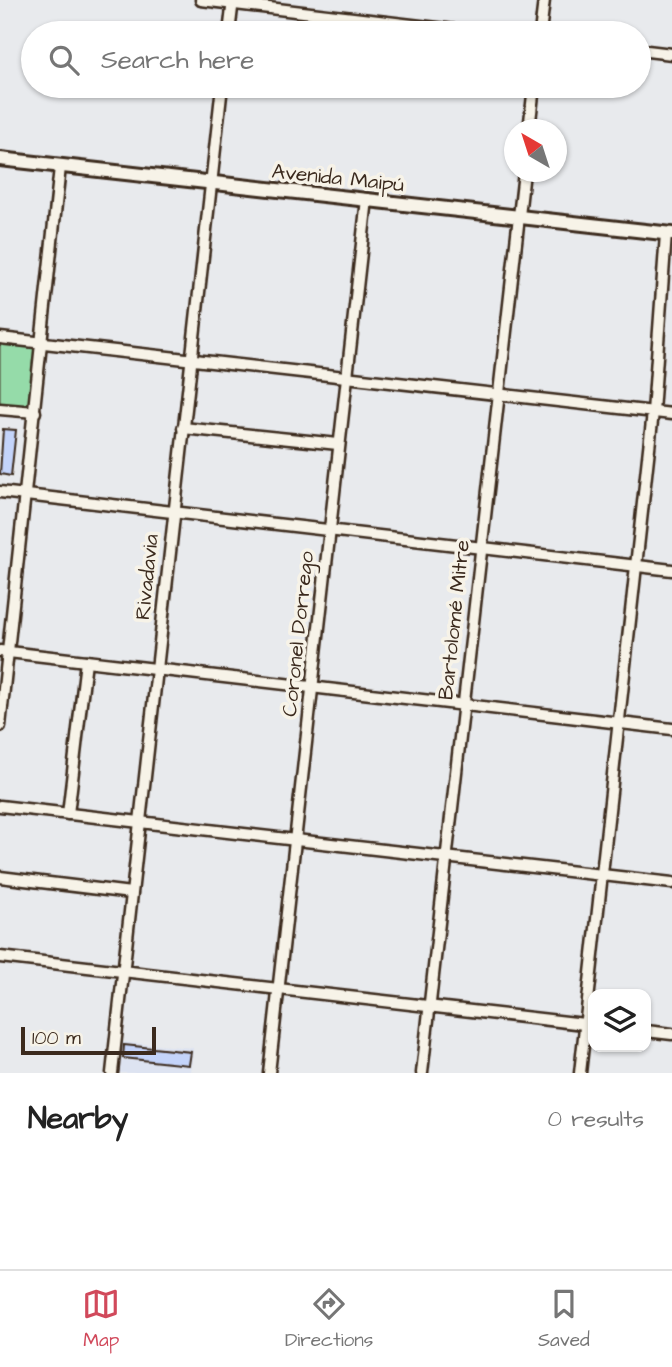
<!DOCTYPE html>
<meta charset="utf-8">
<style>
:root{--surface:#fff;--page:#f2f2f2;--text:#222;--muted:#767676;--line:#e0e0e0;--accent:#d1495b}
body{margin:0;font-family:"Architects Daughter",sans-serif;background:var(--page);color:var(--text)}
.controls{position:absolute;right:21px;bottom:21px;display:grid;overflow:hidden;border-radius:14px;box-shadow:0 2px 5px #0004}
.controls button{width:63px;height:63px;display:grid;place-items:center;padding:0;border:0;border-bottom:2px solid var(--line);background:var(--surface);color:var(--text);font:35px sans-serif}
.compass{position:absolute;left:504px;top:119px;width:63px;height:63px;border-radius:50%;background:var(--surface);box-shadow:0 2px 5px #0004;rotate:321deg}
.scale{position:absolute;left:21px;bottom:18px;width:135px;box-sizing:border-box;padding-left:7px;border:4px solid #3b2a1e;border-top:0;font-size:19px;line-height:24px;white-space:nowrap;color:#3b2a1e;-webkit-text-stroke:5px #f7f3e8;paint-order:stroke}
.list{margin:0;padding:0;list-style:none}
h2{display:flex;justify-content:space-between;align-items:center;height:91px;margin:0;padding:0 28px;font-size:30px}
h2 small{font-size:23px;font-weight:400;color:var(--muted)}
.icon{flex:none;width:38px;height:38px;fill:none;stroke:currentColor;stroke-width:2;stroke-linecap:round;stroke-linejoin:round}
.map{position:relative;flex:none;width:672px;height:1073px;overflow:hidden}
.search{position:absolute;background:var(--surface);box-shadow:0 2px 5px #0004;left:21px;right:21px;top:21px;height:77px;display:flex;align-items:center;gap:18px;box-sizing:border-box;padding:0 24px;border-radius:38px;color:var(--muted);font-size:26px}
.sheet{height:196px;background:var(--surface)}
nav{display:flex;justify-content:space-around;align-items:center;box-sizing:border-box;height:98px;border-top:2px solid var(--line);background:var(--surface);font-size:19px;color:var(--muted)}
nav a{display:grid;justify-items:center;gap:4px}
nav .on{color:var(--accent)}
.map>svg:first-child{display:block}
</style>
<div class="map">
<svg width="672" height="1073" viewBox="0 0 672 1073">
<rect width="100%" height="100%" fill="#e8eaed"/>
<filter id="ink" filterUnits="userSpaceOnUse"><feTurbulence type="fractalNoise" baseFrequency=".0143" numOctaves="2"/><feDisplacementMap in="SourceGraphic" scale="14" xChannelSelector="R" yChannelSelector="G"/><feConvolveMatrix kernelMatrix="1 2 1 2 8 2 1 2 1" color-interpolation-filters="sRGB"/></filter>
<g filter="url(#ink)">
<polygon fill="#dde3f1" points="121,1042 193,1048 191,1073 119,1073"/>
<polygon fill="#95dba9" stroke="#688264" stroke-width="2" points="0,343 36,346 30,406 0,403"/>
<g fill="#c4d4fa" stroke="#3b2a1e" stroke-width="2">
<polygon points="3,429 16,430 11,476 0,474"/>
<polygon points="124,1045 191,1052 189,1065 123,1058"/>
</g>
<g fill="none" stroke-linecap="round" stroke-linejoin="round">
<defs>
<g id="minor">
<polyline points="201,0 480,33"/>
<polyline points="229,33 233,0"/>
<polyline points="540,33 544,0"/>
<polyline points="639,50 672,54"/>
<polyline points="529,130 534,86"/>
<polyline points="0,338 672,414"/>
<polyline points="0,409 35,412"/>
<polyline points="183,428 338,444"/>
<polyline points="0,492 672,570"/>
<polyline points="0,651 672,729"/>
<polyline points="0,726 60,167"/>
<polyline points="0,806 672,883"/>
<polyline points="68,814 86,661"/>
<polyline points="0,877 131,893"/>
<polyline points="0,957 593,1025"/>
<polyline points="646,1031 672,1034"/>
<polyline points="112,1073 222,86"/>
<polyline points="269,1073 367,199"/>
<polyline points="422,1073 524,172"/>
<polyline points="580,1073 653,412 666,234"/>
</g>
<polyline id="major" points="0,159 672,234"/>
</defs>
<use href="#minor" stroke="#3b2a1e" stroke-width="15"/>
<use href="#major" stroke="#3b2a1e" stroke-width="18"/>
<use href="#minor" stroke="#f7f3e8" stroke-width="10"/>
<use href="#major" stroke="#f7f3e8" stroke-width="12"/>
</g>
</g>
<g text-anchor="middle" dominant-baseline="central" stroke-width="7" stroke-linejoin="round" paint-order="stroke">
<g font-size="21" fill="#3b2a1e" stroke="#f7f3e8">
<text transform="translate(338 178) rotate(6)">Avenida Maipú</text>
<text transform="translate(147 577) rotate(-84)">Rivadavia</text>
<text transform="translate(454 620) rotate(-84)">Bartolomé Mitre</text>
<text transform="translate(298 634) rotate(-84)">Coronel Dorrego</text>
</g>
</g>
</svg>
<div class="controls">
<button><svg class="icon" aria-label="layers" viewBox="0 0 24 24"><path d="M12 4l9 5-9 5-9-5zM3 14l9 5 9-5"/></svg></button>
</div>
<svg class="compass" viewBox="-18 -18 36 36"><path d="M0-13l5 13h-10z" fill="#e53935"/><path d="M0 13l5-13h-10z" fill="#767676"/></svg>
<div class="scale">100 m</div>
<div class="search"><svg class="icon" aria-label="search" viewBox="0 0 24 24"><circle cx="10" cy="10" r="6"/><path d="M15 15l6 6"/></svg>Search here</div>
</div>
<section class="sheet">
<h2>Nearby<small>0 results</small></h2>
<ul class="list">
</ul>
</section>
<nav>
<a class="on"><svg class="icon" aria-label="map" viewBox="0 0 24 24"><path d="M3 6l6-2 6 2 6-2v14l-6 2-6-2-6 2zM9 4v14M15 6v14"/></svg>Map</a>
<a><svg class="icon" aria-label="directions" viewBox="0 0 24 24"><path d="M12 3l9 9-9 9-9-9zM9 14v-3h6M13 9l2 2-2 2"/></svg>Directions</a>
<a><svg class="icon" aria-label="saved" viewBox="0 0 24 24"><path d="M7 4h10v16l-5-4-5 4z"/></svg>Saved</a>
</nav>
